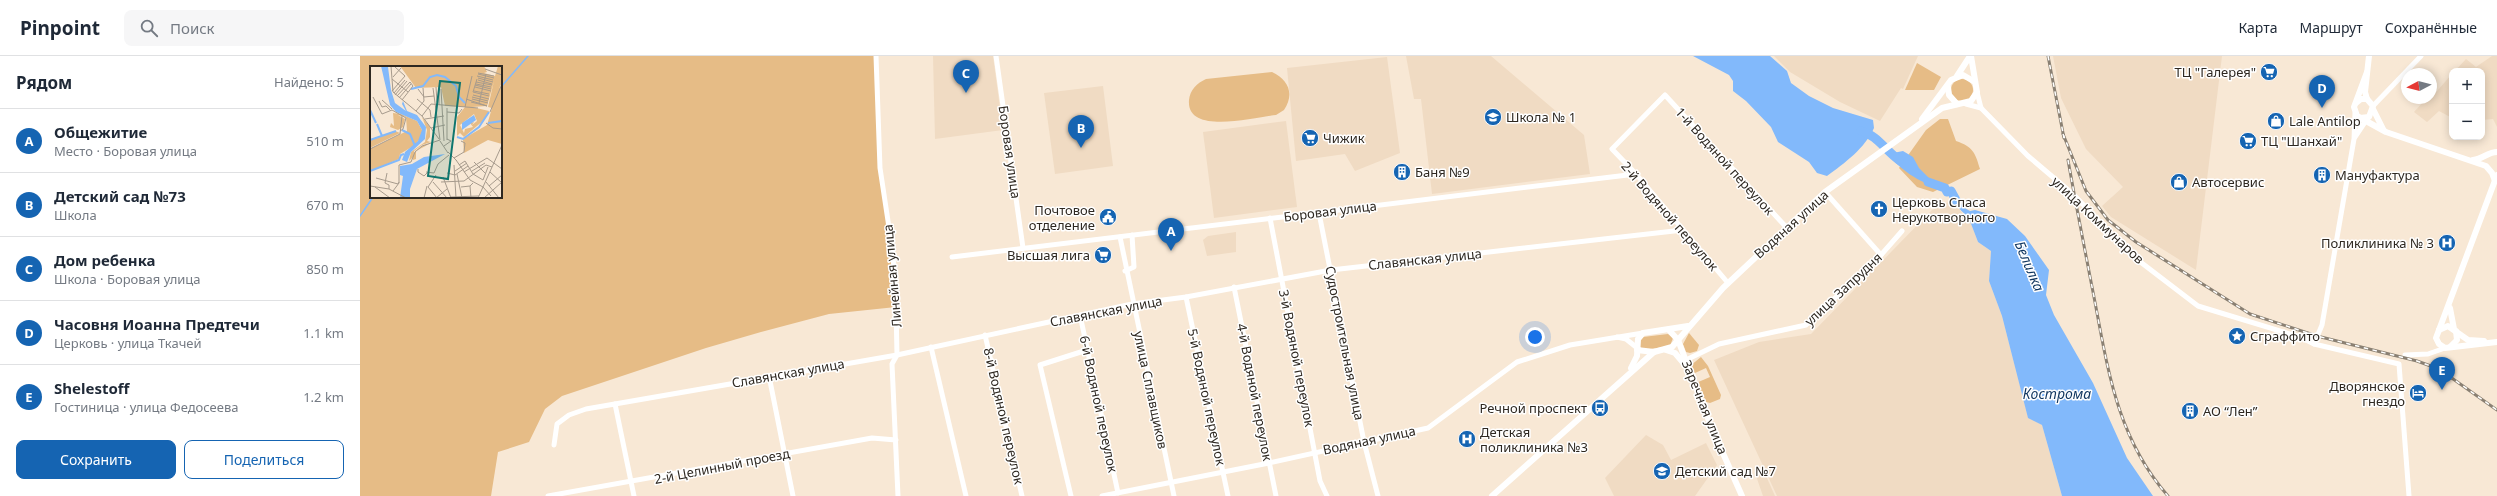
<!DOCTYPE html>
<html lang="ru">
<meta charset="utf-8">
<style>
:root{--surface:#fff;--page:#f6f6f7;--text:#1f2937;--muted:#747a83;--line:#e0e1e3;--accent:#1564b2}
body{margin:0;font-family:"Noto Sans",sans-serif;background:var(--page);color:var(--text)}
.controls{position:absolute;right:12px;top:12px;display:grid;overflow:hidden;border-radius:8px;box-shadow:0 2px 10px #0003}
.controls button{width:36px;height:36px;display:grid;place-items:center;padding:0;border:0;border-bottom:1px solid var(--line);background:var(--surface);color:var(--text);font:20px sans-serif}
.compass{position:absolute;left:2041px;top:12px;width:36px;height:36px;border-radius:50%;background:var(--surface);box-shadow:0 2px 10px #0003;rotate:263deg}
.you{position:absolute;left:1175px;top:281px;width:14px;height:14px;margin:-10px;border:3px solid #fff;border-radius:50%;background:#1a73e8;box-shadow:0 0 0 6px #1a73e833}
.badge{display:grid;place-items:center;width:26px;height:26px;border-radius:50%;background:var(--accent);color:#fff;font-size:13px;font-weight:700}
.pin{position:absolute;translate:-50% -33px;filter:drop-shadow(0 1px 2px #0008)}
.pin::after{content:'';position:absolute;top:21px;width:14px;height:12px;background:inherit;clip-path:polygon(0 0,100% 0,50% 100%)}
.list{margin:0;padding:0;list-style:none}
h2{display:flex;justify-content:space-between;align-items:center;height:52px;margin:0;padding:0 16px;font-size:17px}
h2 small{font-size:13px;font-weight:400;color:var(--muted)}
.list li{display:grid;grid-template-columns:26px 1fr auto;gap:12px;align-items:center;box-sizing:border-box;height:64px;padding:0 16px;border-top:1px solid var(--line)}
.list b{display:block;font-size:15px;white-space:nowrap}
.list p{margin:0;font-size:13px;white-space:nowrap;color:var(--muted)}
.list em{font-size:13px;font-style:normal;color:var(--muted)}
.actions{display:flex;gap:8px;padding:12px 16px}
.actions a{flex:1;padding:9px 0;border:1px solid var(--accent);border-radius:8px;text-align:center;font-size:14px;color:var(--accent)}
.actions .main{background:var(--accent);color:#fff}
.icon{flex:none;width:22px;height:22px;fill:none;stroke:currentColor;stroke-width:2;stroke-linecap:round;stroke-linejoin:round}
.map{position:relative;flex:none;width:2137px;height:440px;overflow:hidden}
header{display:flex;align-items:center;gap:24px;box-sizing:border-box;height:56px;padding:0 20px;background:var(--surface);border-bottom:1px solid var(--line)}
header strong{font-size:19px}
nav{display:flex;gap:22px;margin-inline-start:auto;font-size:14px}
.search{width:280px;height:36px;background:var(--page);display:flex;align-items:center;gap:10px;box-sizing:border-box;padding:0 14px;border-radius:8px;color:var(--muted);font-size:15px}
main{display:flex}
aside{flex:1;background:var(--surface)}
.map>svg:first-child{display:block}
</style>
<header>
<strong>Pinpoint</strong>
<div class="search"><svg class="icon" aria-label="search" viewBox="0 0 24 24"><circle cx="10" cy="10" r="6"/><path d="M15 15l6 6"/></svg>Поиск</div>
<nav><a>Карта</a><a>Маршрут</a><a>Сохранённые</a></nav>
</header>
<main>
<aside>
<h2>Рядом<small>Найдено: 5</small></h2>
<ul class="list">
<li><span class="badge">A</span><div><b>Общежитие</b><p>Место · Боровая улица</p></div><em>510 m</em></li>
<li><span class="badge">B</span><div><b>Детский сад №73</b><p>Школа</p></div><em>670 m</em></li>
<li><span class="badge">C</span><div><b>Дом ребенка</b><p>Школа · Боровая улица</p></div><em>850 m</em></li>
<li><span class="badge">D</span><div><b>Часовня Иоанна Предтечи</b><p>Церковь · улица Ткачей</p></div><em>1.1 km</em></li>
<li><span class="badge">E</span><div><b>Shelestoff</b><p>Гостиница · улица Федосеева</p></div><em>1.2 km</em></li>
</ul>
<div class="actions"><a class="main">Сохранить</a><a>Поделиться</a></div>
</aside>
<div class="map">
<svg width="2137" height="440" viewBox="0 0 2137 440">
<rect width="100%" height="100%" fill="#f8e8d5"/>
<g fill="#f0dbc3">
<polygon points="573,0 633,0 643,74 575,83"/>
<polygon points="1046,0 1131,0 1224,79 1230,118 1072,138 1061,43 1054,43"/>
<polygon points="1414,0 1558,0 1543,33 1541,32 1520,65 1480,46 1430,16"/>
<polygon points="1693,0 1862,0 1836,214 1751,161 1742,150 1763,131 1726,93 1701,42"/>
<polygon points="2132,0 2137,0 2137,71 2133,63 2122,64 2122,15 2095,15 2106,3 2116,11"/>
<polygon points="1027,1 1040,97 995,115 985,98 936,105 927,12"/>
<polygon points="2092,18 2092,62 2079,55 2067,66 2054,56 2066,43 2071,42"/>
<polygon points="743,30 753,110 695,118 684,37"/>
<polygon points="926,65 937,151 854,162 843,76"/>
<polygon points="1593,144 1602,157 1608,160 1618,186 1631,195 1629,225 1642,260 1668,361 1682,369 1702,440 1417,440 1354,304 1399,286 1451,278 1572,154"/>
<polygon points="876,176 876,196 847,200 843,184 848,180"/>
<polygon points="1286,379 1303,389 1311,404 1346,387 1357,409 1335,440 1254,440 1245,422"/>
<polygon points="1403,413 1415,440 1403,440 1395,417"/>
</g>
<g fill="#e6bc86" fill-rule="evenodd">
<path d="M0 0H516L520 112 533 198 536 251 469 258 401 276 346 292 202 340 185 353 169 386 138 396 131 440H0ZM11 11H141V141H11Z"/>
<polygon points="1557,7 1581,21 1574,34 1545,34"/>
<path d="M912 16C928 23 935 38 924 54L916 59C895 61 826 80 829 44 830 34 837 27 846 23Z"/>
<circle cx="1602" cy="34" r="11"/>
<path d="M1580 63H1588L1596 85C1613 91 1615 96 1620 113L1573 136 1557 131 1539 112 1566 74Z"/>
<polygon points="1329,277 1339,289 1337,295 1330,297 1326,296 1323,288"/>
<polygon points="1308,278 1313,282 1310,290 1284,294 1280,291 1280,284 1283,281"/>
<polygon points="1341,301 1348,310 1361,339 1360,343 1350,347 1343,345 1336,327 1350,321 1346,312 1335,317 1330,310"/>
</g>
<g fill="#82b9fb">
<path d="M1333 0H1410L1427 15 1431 27 1449 40 1473 52 1513 64 1514 72C1505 92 1485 107 1467 120L1457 117 1449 106 1418 86 1411 71 1386 45 1373 35V25L1369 19Z"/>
<path d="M1543 95 1553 101 1559 112 1578 131C1561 128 1538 112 1528 98Z"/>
<path d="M1591 135 1595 136 1603 151 1610 155 1615 154 1647 163 1665 180 1689 214 1686 239 1694 259 1733 327 1767 402 1793 440H1702L1682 369 1668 362 1642 260 1629 225 1631 195 1618 186 1608 160C1598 154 1594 146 1591 135Z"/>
</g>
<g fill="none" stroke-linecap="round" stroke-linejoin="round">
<g stroke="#82b9fb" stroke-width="1.5">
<polyline points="141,31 168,0"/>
<polyline points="0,160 13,141"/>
</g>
<g stroke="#82b9fb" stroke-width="9">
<path d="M1501 75C1517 79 1525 94 1539 104"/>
<polyline points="1568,126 1585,132 1587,136 1591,135 1597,146"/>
</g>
<g stroke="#fff" stroke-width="5">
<polyline points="516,0 520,112 533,198 536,251 537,299 532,308 538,440"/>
<polyline points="636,0 663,192"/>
<polyline points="1617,36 1621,52 1668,100 1714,139 1770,198 1838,250 1940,281 1954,288 2039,308 2049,440"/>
<polyline points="1606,48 1621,52"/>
<polyline points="2013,50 2061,0"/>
<polyline points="1995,81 2007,63"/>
<polyline points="1465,136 1521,199"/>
<polyline points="959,157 1004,386 1018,440"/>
<polyline points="910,162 960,425 967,440"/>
<polyline points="760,181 814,440"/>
<polyline points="592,201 1276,118"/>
<polyline points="765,215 774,211 772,179"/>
<polyline points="1368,227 1276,118 1252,93 1305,39 1426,171"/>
<polyline points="874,231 916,440"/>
<polyline points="826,241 868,440"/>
<polyline points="720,259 758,437"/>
<polyline points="625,279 662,440"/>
<polyline points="1257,281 1266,283 1276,291"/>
<polyline points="1954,288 1962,269 1994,83 1995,57"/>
<polyline points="571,291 606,440"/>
<polyline points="2045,299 2068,298 2085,292"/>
<polyline points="1326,304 1359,288 1446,269 1521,199 1542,175"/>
<polyline points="409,320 433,440"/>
<polyline points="255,348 274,440"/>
<polyline points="194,389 197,368 209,359 226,353 537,299 772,248 826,241 971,214 1323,174"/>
<polyline points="188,440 512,382 536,384"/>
<polyline points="711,440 680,309 727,294"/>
<polyline points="742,440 909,407 1068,372 1157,306 1210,289 1283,277"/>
</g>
<g stroke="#fff" stroke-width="6">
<polyline points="2007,16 1994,51 1997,60 2026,76 2126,110 2132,117 2135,125"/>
<polyline points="1597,20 1610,0"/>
<polyline points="1588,31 1589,39 1597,48"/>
<polyline points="2007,43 2005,36 2009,0"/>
<polyline points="1996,47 2001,43 2007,43 2013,50 2009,61 2000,62"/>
<polyline points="2013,53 2023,73"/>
<polyline points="1562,63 1591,24 1603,19 1615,26"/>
<path d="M2113 104C2123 103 2128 96 2137 96"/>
<polyline points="2137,119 2076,282 2079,288 2085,292 2137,286"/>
<polyline points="2090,252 2094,273"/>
<polyline points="1309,274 1318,284 1350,368 1382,440"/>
<polyline points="2079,274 2088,270 2108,284 2124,285"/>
<polyline points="2090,291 2097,284 2096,275"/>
<polyline points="1277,294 1294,296 1312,291 1363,232 1465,136 1582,52 1611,45 1617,36 1611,0"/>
<polyline points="1306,294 1315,297 1326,310"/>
<polyline points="1271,312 1277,300 1278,283 1283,277 1328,270"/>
<polyline points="1132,440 1294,296"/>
</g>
<defs>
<g id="rail">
<polyline points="1688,0 1704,82"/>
<polyline points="1703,78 1726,135 1748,164 1776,186 1890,258 1957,280 2057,305 2079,313 2137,354"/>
<path d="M1708 104C1716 149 1725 195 1734 241 1748 314 1757 382 1808 440"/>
</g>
</defs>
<use href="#rail" stroke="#8a8073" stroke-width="3"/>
<use href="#rail" stroke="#fff" stroke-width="1.5" stroke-dasharray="4.5" stroke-linecap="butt"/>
</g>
<defs>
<symbol id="supermarket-disc" viewBox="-11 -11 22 22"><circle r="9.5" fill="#1564b2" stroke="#fff"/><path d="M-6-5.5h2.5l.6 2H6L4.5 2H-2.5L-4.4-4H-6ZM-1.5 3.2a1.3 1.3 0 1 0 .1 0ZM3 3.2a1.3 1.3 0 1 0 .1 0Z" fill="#fff"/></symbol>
<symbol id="school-disc" viewBox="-11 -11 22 22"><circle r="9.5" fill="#1564b2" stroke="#fff"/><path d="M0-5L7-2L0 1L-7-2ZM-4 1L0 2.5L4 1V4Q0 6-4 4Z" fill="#fff"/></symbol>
<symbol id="shop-disc" viewBox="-11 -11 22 22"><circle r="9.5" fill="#1564b2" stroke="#fff"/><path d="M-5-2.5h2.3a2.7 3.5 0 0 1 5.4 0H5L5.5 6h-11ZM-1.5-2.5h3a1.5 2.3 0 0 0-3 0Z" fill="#fff"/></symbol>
<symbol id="building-disc" viewBox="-11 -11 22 22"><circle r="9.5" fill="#1564b2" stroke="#fff"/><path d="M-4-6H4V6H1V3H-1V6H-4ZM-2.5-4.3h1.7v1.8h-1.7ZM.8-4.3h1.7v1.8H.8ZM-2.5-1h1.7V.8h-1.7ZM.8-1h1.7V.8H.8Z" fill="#fff"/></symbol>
<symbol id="church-disc" viewBox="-11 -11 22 22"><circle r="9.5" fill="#1564b2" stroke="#fff"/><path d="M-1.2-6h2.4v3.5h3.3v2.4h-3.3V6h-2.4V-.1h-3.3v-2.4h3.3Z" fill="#fff"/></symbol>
<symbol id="civic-disc" viewBox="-11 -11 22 22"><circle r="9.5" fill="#1564b2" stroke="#fff"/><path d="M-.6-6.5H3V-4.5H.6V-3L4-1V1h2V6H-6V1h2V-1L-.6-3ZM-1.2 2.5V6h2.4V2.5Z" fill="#fff"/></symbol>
<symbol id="hospital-disc" viewBox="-11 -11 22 22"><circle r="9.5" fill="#1564b2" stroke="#fff"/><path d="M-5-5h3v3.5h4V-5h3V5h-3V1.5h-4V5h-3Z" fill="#fff"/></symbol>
<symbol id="sight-disc" viewBox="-11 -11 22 22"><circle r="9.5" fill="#1564b2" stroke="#fff"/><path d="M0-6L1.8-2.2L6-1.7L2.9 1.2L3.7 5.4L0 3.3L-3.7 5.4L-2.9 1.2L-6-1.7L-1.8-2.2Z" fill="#fff"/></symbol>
<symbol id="hotel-disc" viewBox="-11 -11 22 22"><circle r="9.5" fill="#1564b2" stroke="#fff"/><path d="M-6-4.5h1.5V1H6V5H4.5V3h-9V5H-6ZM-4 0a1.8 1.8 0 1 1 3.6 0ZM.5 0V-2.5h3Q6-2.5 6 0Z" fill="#fff"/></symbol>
<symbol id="bus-disc" viewBox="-11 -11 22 22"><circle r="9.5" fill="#1564b2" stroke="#fff"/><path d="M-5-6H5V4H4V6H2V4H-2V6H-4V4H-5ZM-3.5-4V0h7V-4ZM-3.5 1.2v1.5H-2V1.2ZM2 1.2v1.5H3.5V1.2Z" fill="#fff"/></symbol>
</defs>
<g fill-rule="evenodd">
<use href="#supermarket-disc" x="1899" y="6" width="20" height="20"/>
<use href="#school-disc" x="1123" y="51" width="20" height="20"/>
<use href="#shop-disc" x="1906" y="55" width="20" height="20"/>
<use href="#supermarket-disc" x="940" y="72" width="20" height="20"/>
<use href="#supermarket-disc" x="1878" y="75" width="20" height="20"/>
<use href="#building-disc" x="1032" y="106" width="20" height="20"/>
<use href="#building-disc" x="1952" y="109" width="20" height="20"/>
<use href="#shop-disc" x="1809" y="116" width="20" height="20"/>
<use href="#church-disc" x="1509" y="143" width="20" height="20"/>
<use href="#civic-disc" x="738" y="151" width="20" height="20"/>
<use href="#hospital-disc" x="2077" y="177" width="20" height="20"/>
<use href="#supermarket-disc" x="733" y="189" width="20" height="20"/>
<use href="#sight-disc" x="1867" y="270" width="20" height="20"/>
<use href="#hotel-disc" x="2048" y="327" width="20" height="20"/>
<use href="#bus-disc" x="1230" y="342" width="20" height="20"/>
<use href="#building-disc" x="1820" y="345" width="20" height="20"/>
<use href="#hospital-disc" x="1097" y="373" width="20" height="20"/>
<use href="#school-disc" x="1292" y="405" width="20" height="20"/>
</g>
<g text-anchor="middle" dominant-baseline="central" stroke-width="3" stroke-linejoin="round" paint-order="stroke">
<g font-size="13" fill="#2e2821" stroke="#fff" text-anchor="start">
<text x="1896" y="16" text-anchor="end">ТЦ "Галерея"</text>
<text x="1146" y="61">Школа № 1</text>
<text x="1929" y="65">Lale Antilop</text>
<text x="963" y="82">Чижик</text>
<text x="1901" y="85">ТЦ "Шанхай"</text>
<text x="1055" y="116">Баня №9</text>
<text x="1975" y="119">Мануфактура</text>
<text x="1832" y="126">Автосервис</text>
<text x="1532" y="146">Церковь Спаса<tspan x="1532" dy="15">Нерукотворного</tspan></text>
<text x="735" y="154" text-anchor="end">Почтовое<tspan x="735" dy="15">отделение</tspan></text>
<text x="2074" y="187" text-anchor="end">Поликлиника № 3</text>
<text x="730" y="199" text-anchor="end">Высшая лига</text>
<text x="1890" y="280">Сграффито</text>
<text x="2045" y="330" text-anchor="end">Дворянское<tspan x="2045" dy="15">гнездо</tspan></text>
<text x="1227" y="352" text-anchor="end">Речной проспект</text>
<text x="1843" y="355">АО “Лен”</text>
<text x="1120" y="376">Детская<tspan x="1120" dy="15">поликлиника №3</tspan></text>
<text x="1315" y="415">Детский сад №7</text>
</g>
<g font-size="13" fill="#2e2821" stroke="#fff">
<text transform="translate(650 96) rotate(82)">Боровая улица</text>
<text transform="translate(1365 105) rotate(48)">1-й Водяной переулок</text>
<text transform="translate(970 155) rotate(-7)">Боровая улица</text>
<text transform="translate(1310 160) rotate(49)">2-й Водяной переулок</text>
<text transform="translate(1738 164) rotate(43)">улица Коммунаров</text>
<text transform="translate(1431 168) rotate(-42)">Водяная улица</text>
<text transform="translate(1065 203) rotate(-6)">Славянская улица</text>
<text transform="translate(532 220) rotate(-95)">Линейная улица</text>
<text transform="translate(1483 233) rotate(-43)">улица Запрудня</text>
<text transform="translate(746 255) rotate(-11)">Славянская улица</text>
<text transform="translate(985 287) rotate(79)">Судостроительная улица</text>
<text transform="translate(937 302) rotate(79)">3-й Водяной переулок</text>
<text transform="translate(428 317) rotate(-10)">Славянская улица</text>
<text transform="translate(791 334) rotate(78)">улица Сплавщиков</text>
<text transform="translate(895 336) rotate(79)">4-й Водяной переулок</text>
<text transform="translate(847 341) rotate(78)">5-й Водяной переулок</text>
<text transform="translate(739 348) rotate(78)">6-й Водяной переулок</text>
<text transform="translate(1345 351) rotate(68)">Заречная улица</text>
<text transform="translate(644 360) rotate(77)">8-й Водяной переулок</text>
<text transform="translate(1009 384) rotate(-12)">Водяная улица</text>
<text transform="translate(362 410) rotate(-11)">2-й Целинный проезд</text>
</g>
<g font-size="14" font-style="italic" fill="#0f355f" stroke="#fff">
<text transform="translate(1670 210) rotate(67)">Белилка</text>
<text x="1697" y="337">Кострома</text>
</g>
</g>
<g transform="translate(10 10)">
<rect width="132" height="132" fill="#f8e8d5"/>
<path d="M30 0H114L117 6 114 7 125 10 128 0H132V17L129 22 132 19V78L118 74 94 87 93 73 117 59 122 42 118 41 124 15 117 40 102 41 119 45 114 54 94 71 90 67 87 70V51L95 41 75 40 71 21 46 22ZM104 48 107 55 102 59 104 56 100 57 103 61 95 63 94 67 90 59ZM23 47 31 48 47 55 52 64V70L45 79 30 88 29 93 0 105V83L37 65 36 51 28 49 35 53 33 61 28 64 20 61 21 57 24 60ZM52 51 60 61V71L57 75 61 76 52 79 44 85V88L45 85 54 79 61 77 46 85V93L43 94V91L39 95 41 86 55 76 57 64ZM25 65 30 67 0 82V74Z" fill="#e6bc86" fill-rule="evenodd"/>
<path d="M11 0 18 1 21 24 25 37 36 45 32 38 33 35 37 45 47 49 56 61 55 73 41 86 37 96 32 94 35 86 48 75 52 64 47 55 26 46 20 39ZM104 49 106 54 92 64V57ZM75 88 47 103 40 123V132H30L33 110 30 109V100L42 98 54 91Z" fill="#82b9fb"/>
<path fill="none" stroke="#82b9fb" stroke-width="2" d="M41 23 53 20 60 11 67 9 75 11 86 20 89 31 95 37M0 44 6 57M118 57 132 55M7 58 12 70M32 64 40 68 45 80M87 71 93 73 109 61 119 46M0 74 26 65M0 105 29 94 31 89 34 88"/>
<path fill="none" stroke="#a79b8d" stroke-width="1" d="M21 0 23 26 52 50 69 73M115 3 132 9M108 7 124 10M108 8 124 12M107 10 123 14M23 11 31 2M108 12 123 16M22 13 38 26M107 13 103 26 119 30M108 14 122 18M106 16 122 19M106 18 121 21M105 19 121 23M66 21 67 36M69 21V39M105 21 121 25M63 22 70 74M48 23 54 31 64 30M71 23 74 75M22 25 35 10 25 1M104 25 119 28M24 27 35 14M25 29 37 15M103 29 119 33M27 30 40 16 43 20 32 34M3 31 12 48 22 44 36 52 33 63 30 65M102 31 118 35M29 32 41 18M47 33 60 44 61 51M96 33 117 40 101 36M102 33 118 37M12 34 22 43M9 35 12 41 16 40 20 44M109 37 116 8M95 41 102 10M46 45 54 35 53 22M77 46 89 47 92 43M120 46 132 18M52 50 61 38 108 42M55 53 74 50M116 57 123 62 132 63M61 62 75 59M77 74V42M70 75 78 87M74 80 81 75 77 73M0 83 30 68 32 50M78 86 87 95M84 92 94 86 95 77 91 75M86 94 100 114 113 121 121 130M104 96 116 108M84 99 86 132M89 99 95 95 103 108 113 114 118 101M48 103V106L54 110 58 106M85 105 97 97M102 105 115 97M56 106 64 107 68 98 79 89M94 106 117 92 132 103M120 106 132 117M17 107 15 117 19 119V123M77 107 85 109 98 100M87 108 92 132M66 109 58 121 67 132M73 111 81 132M6 112 28 118 29 116M63 116 77 132M71 116 94 115 116 99 122 101M116 116 129 132M0 120 19 123 36 132M100 120 101 132M119 120 132 109M5 121 20 132M91 121 100 120 103 117M23 125 29 117V99L41 96 45 86 52 80 70 74M81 131 109 130M54 132 57 120M66 132 77 123M108 132 132 79M114 132 132 116"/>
<path fill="#0f766e" fill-opacity="0.15" stroke="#0f766e" stroke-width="2" d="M70 15 90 17 78 113 58 110Z"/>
<rect width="132" height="132" fill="none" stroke="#2e2821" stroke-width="2"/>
</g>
</svg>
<div class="controls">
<button>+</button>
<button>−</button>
</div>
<svg class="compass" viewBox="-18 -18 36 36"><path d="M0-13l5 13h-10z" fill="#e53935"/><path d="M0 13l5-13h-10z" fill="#747a83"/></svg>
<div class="you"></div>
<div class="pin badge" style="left:811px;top:195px">A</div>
<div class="pin badge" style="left:721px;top:92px">B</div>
<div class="pin badge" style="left:606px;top:37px">C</div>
<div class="pin badge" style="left:1962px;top:52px">D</div>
<div class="pin badge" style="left:2082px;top:334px">E</div>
</div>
</main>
